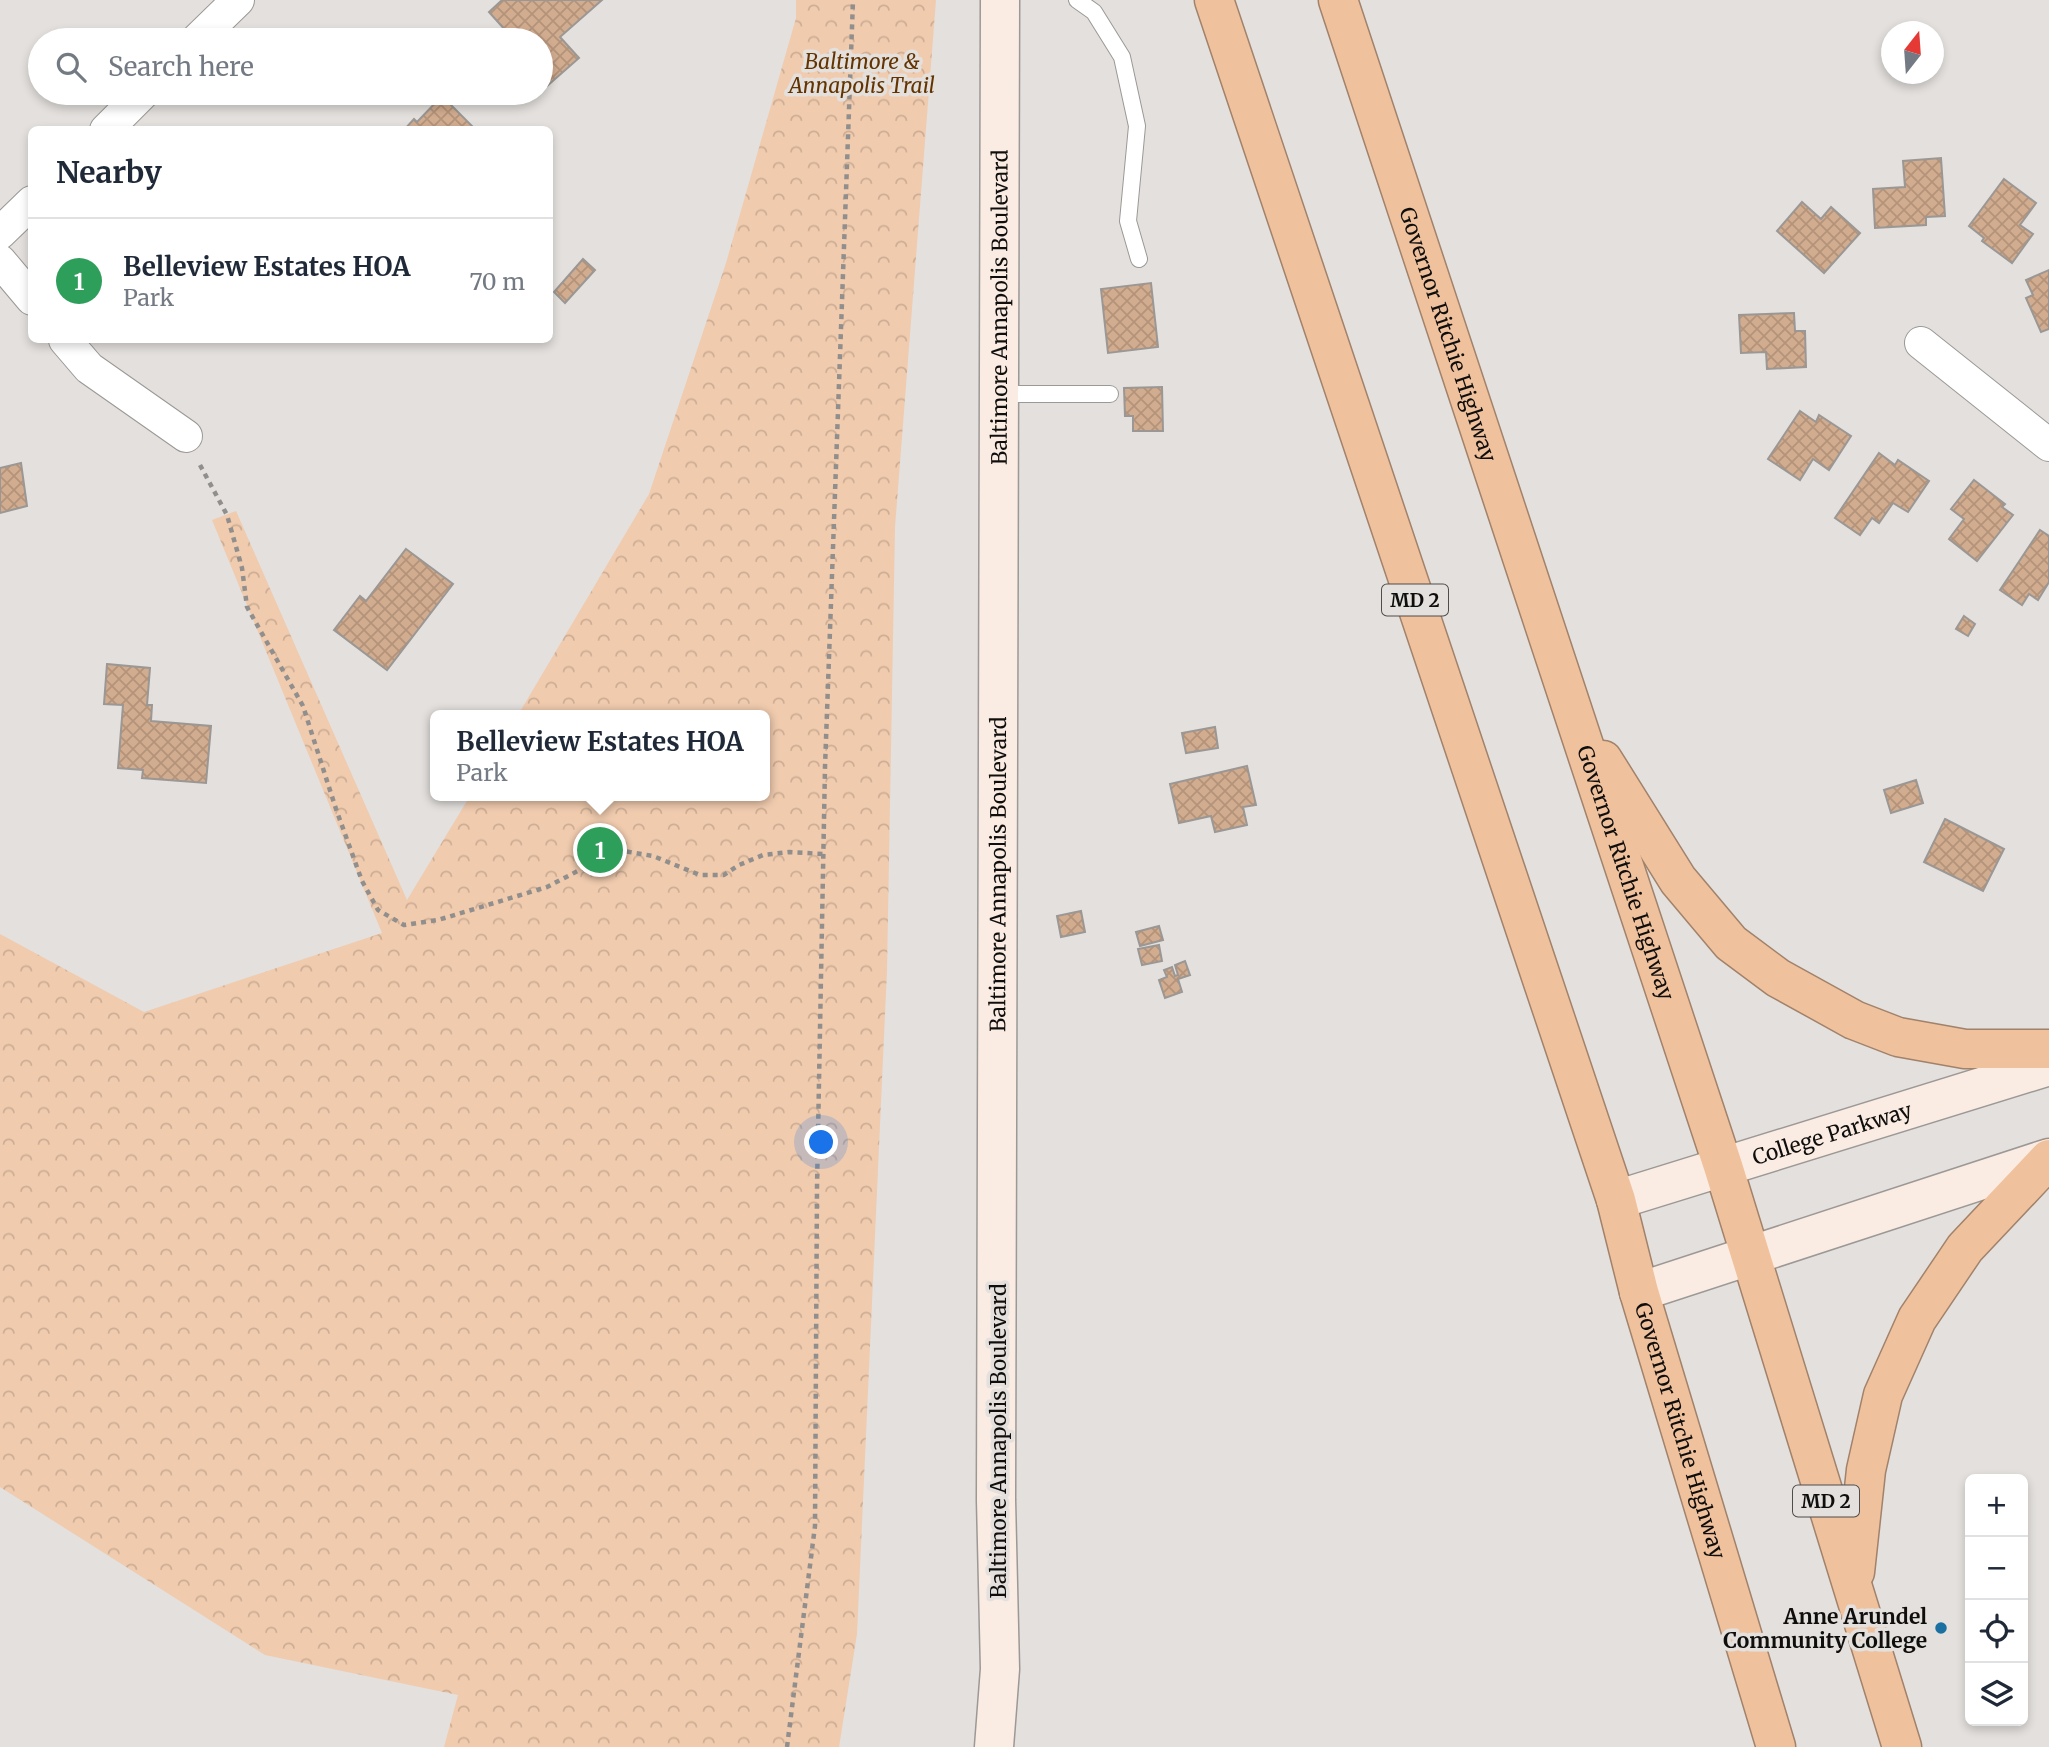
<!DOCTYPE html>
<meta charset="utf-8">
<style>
:root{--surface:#fff;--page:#f2f2f3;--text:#1f2937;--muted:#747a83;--line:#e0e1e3;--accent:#2563eb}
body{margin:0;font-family:Merriweather,serif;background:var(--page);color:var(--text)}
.controls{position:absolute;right:21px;bottom:21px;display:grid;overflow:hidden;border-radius:10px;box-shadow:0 4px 10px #0003}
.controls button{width:63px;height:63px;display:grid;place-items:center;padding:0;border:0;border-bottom:2px solid var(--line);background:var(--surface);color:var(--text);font:35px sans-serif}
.compass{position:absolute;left:1881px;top:21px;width:63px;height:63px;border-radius:50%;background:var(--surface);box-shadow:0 4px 10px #0003;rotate:17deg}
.you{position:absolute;left:822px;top:1143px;width:24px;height:24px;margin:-18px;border:5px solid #fff;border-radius:50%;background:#1a73e8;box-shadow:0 0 0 10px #1a73e833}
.badge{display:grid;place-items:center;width:46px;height:46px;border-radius:50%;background:var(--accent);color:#fff;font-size:23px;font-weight:700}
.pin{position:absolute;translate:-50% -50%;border:4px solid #fff;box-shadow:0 2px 7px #0006}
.popup{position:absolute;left:430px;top:710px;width:340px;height:91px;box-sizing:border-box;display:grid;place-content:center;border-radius:10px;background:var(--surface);filter:drop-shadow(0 2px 5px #0005);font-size:23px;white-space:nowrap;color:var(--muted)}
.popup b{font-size:26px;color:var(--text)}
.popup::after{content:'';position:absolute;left:50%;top:100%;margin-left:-14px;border:14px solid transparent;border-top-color:var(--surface)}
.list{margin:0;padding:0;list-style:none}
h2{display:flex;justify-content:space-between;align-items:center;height:91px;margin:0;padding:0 28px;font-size:30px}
h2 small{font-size:23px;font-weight:400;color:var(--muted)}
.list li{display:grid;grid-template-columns:46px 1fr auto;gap:21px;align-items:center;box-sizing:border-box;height:126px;padding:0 28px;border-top:2px solid var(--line)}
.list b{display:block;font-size:26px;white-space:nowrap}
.list p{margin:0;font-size:23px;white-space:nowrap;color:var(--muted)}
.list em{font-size:23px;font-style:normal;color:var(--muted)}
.icon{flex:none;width:38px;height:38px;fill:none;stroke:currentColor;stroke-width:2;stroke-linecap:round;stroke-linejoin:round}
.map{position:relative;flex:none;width:2049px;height:1747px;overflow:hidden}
.search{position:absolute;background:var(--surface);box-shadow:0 4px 10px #0003;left:28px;top:28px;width:525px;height:77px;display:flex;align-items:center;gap:18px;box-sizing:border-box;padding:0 24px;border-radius:38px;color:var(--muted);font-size:26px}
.panel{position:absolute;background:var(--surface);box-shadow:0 4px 10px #0003;left:28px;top:126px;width:525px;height:217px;border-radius:10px}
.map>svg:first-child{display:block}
</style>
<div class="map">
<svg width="2049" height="1747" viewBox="0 0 2049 1747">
<defs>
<pattern id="park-crowns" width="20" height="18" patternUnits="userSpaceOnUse" patternTransform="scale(1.75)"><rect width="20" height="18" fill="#f0cbae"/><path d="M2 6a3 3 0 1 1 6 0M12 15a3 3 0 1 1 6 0" fill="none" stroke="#cdad94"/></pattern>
<pattern id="building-cross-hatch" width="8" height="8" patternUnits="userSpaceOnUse" patternTransform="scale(1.75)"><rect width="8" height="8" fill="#d2ac8f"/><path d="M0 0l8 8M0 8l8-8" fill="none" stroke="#b3937a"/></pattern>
</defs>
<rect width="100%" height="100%" fill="#e3e0dd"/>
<polygon fill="url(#park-crowns)" points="796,0 936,0 895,527 887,970 857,1634 839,1747 444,1747 458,1695 265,1655 0,1487 0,934 144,1012 382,933 212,520 236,511 407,900 470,796 764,796 764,715 518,715 649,494 726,263 796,18"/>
<g fill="url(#building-cross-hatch)" stroke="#9a9794" stroke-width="2">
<polygon points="502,0 602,0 560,37 579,58 547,86 541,79 541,40 514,40 489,12"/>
<polygon points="442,96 472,126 469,130 404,130 414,119 417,122"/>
<polygon points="1941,158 1945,216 1926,217 1926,225 1875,228 1873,189 1905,187 1903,161"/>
<polygon points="2004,179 2036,203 2020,225 2033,234 2012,263 1982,241 1984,238 1969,226"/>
<polygon points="1802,202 1821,219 1831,207 1860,233 1824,273 1777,231"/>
<polygon points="583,259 595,270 565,303 554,292"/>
<polygon points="2049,270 2049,329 2041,332 2026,298 2033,295 2026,280"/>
<polygon points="1151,283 1158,347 1108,353 1101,289"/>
<polygon points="1794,313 1795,331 1805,331 1806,367 1767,369 1766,352 1741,353 1739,315"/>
<polygon points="1162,387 1163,431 1133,431 1133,416 1125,416 1124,388"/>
<polygon points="1800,411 1816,422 1819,415 1851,436 1829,470 1813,459 1800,480 1768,459"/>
<polygon points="1879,453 1895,465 1898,460 1929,481 1908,512 1893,503 1879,523 1872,518 1860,535 1835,518"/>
<polygon points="21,463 27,506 0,513 0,468"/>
<polygon points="1974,480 2005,504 2002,507 2013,515 1977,561 1949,539 1964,519 1951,509"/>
<polygon points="2040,530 2049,536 2049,582 2038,600 2029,594 2022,605 2000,590"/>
<polygon points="406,549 453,584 387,670 334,630 360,596 366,601"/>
<polygon points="1964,616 1975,624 1968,636 1956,629"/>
<polygon points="107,664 150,668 147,705 152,705 151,721 211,726 206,783 142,778 143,770 118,768 123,705 104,704"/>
<polygon points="1215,727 1218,748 1186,753 1182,733"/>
<polygon points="1247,766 1256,805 1243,807 1247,825 1215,832 1211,816 1179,823 1170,784"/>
<polygon points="1916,780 1923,803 1891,813 1884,790"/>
<polygon points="1945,819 2004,849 1983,891 1924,862"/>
<polygon points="1081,911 1085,932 1061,937 1057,916"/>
<polygon points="1159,926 1163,940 1140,946 1136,932"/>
<polygon points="1159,945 1162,961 1142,965 1138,949"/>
<polygon points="1185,961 1190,975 1178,979 1182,992 1165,998 1159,980 1167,977 1164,970 1172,967 1175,976 1178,975 1175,965"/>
</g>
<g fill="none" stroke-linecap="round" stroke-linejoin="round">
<defs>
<g id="lane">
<polyline points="1077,0 1094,12 1122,57 1137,126 1128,221 1139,259"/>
<polyline points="1000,394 1110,394"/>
</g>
<g id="street">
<polyline points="197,40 238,0"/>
<polyline points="106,130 143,93"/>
<polyline points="0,233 32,202"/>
<polyline points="0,261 32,299"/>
<polyline points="65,340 89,368 186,436"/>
<polyline points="1921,343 2049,445"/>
</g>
<g id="secondary">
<path id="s1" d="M1616 1200 2049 1066"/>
<polyline points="1639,1292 2049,1158"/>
<path id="s2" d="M994 1747 1000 1669 996 1500 1000 0"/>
</g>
<g id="highway">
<path id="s3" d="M1214 0 1616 1200 1639 1292 1776 1747"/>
<path id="s4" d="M1338 0 1723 1166 1902 1747"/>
<polyline points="1603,760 1678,880 1731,943 1778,978 1854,1020 1898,1037 1965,1049 2049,1049"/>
<polyline points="1855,1572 1866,1470 1883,1395 1917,1319 1965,1248 2049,1159"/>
</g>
</defs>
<use href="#lane" stroke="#9b9896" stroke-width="18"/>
<use href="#street" stroke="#9b9896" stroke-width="34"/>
<use href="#secondary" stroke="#9b9896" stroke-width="41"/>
<use href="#highway" stroke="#a1826b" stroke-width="41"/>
<g stroke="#918f8d" stroke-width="4.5" stroke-dasharray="5 5" stroke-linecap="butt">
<polyline points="200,465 227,515 242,568 247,607 303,706 336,809 362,881 378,910 404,925 438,920 547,887 618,850 653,856 700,875 724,875 739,865 763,855 789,852 823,854"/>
<polyline points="787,1747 815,1526 817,1187 825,767 853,0"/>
</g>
<use href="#lane" stroke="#fff" stroke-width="16"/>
<use href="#street" stroke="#fff" stroke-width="32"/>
<use href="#secondary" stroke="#faece2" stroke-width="38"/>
<use href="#highway" stroke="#f0c19d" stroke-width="38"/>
</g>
<circle fill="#1a71a1" stroke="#e3e0dd" stroke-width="2.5" cx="1941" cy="1628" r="7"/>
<g text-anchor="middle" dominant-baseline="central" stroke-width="7" stroke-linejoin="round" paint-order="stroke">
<g fill="#e3e0dd" stroke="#4f4d4b" stroke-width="2">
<rect x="1382" y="584.5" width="66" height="31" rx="5"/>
<rect x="1793" y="1485.5" width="66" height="31" rx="5"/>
</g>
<g font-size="19" font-weight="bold" fill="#0f0e0d">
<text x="1415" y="600">MD 2</text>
<text x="1826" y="1501">MD 2</text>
</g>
<g font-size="21" font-style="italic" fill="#633300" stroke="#e3e0dd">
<text x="862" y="61">Baltimore &amp;<tspan x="862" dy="24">Annapolis Trail</tspan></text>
</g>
<g font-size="21" fill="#0f0e0d" stroke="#e3e0dd">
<text stroke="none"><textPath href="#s2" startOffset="1440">Baltimore Annapolis Boulevard</textPath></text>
<text stroke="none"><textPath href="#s4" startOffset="352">Governor Ritchie Highway</textPath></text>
<text stroke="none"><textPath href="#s4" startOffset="919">Governor Ritchie Highway</textPath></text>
<text stroke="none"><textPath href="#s2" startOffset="873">Baltimore Annapolis Boulevard</textPath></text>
<text stroke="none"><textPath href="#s1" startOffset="226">College Parkway</textPath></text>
<text stroke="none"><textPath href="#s3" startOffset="1505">Governor Ritchie Highway</textPath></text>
<text transform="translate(998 1441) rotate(-90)">Baltimore Annapolis Boulevard</text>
</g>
<g font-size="21" font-weight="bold" fill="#0f0e0d" stroke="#e3e0dd" text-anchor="end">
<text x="1927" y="1616">Anne Arundel<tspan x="1927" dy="24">Community College</tspan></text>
</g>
</g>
</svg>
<div class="controls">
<button>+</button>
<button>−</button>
<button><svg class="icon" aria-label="locate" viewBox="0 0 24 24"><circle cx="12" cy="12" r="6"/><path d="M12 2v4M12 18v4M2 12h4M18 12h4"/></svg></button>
<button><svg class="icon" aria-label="layers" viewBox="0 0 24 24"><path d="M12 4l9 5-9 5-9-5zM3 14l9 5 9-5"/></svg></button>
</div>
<svg class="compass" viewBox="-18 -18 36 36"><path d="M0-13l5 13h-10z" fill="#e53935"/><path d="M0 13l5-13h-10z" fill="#747a83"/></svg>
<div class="you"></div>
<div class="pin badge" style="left:600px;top:850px;background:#2e9e5b">1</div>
<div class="popup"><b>Belleview Estates HOA</b>Park</div>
<div class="search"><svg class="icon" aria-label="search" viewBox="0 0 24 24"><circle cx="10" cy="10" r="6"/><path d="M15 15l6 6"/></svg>Search here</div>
<section class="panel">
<h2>Nearby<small></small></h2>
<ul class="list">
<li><span class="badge" style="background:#2e9e5b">1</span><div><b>Belleview Estates HOA</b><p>Park</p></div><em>70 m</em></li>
</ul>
</section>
</div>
